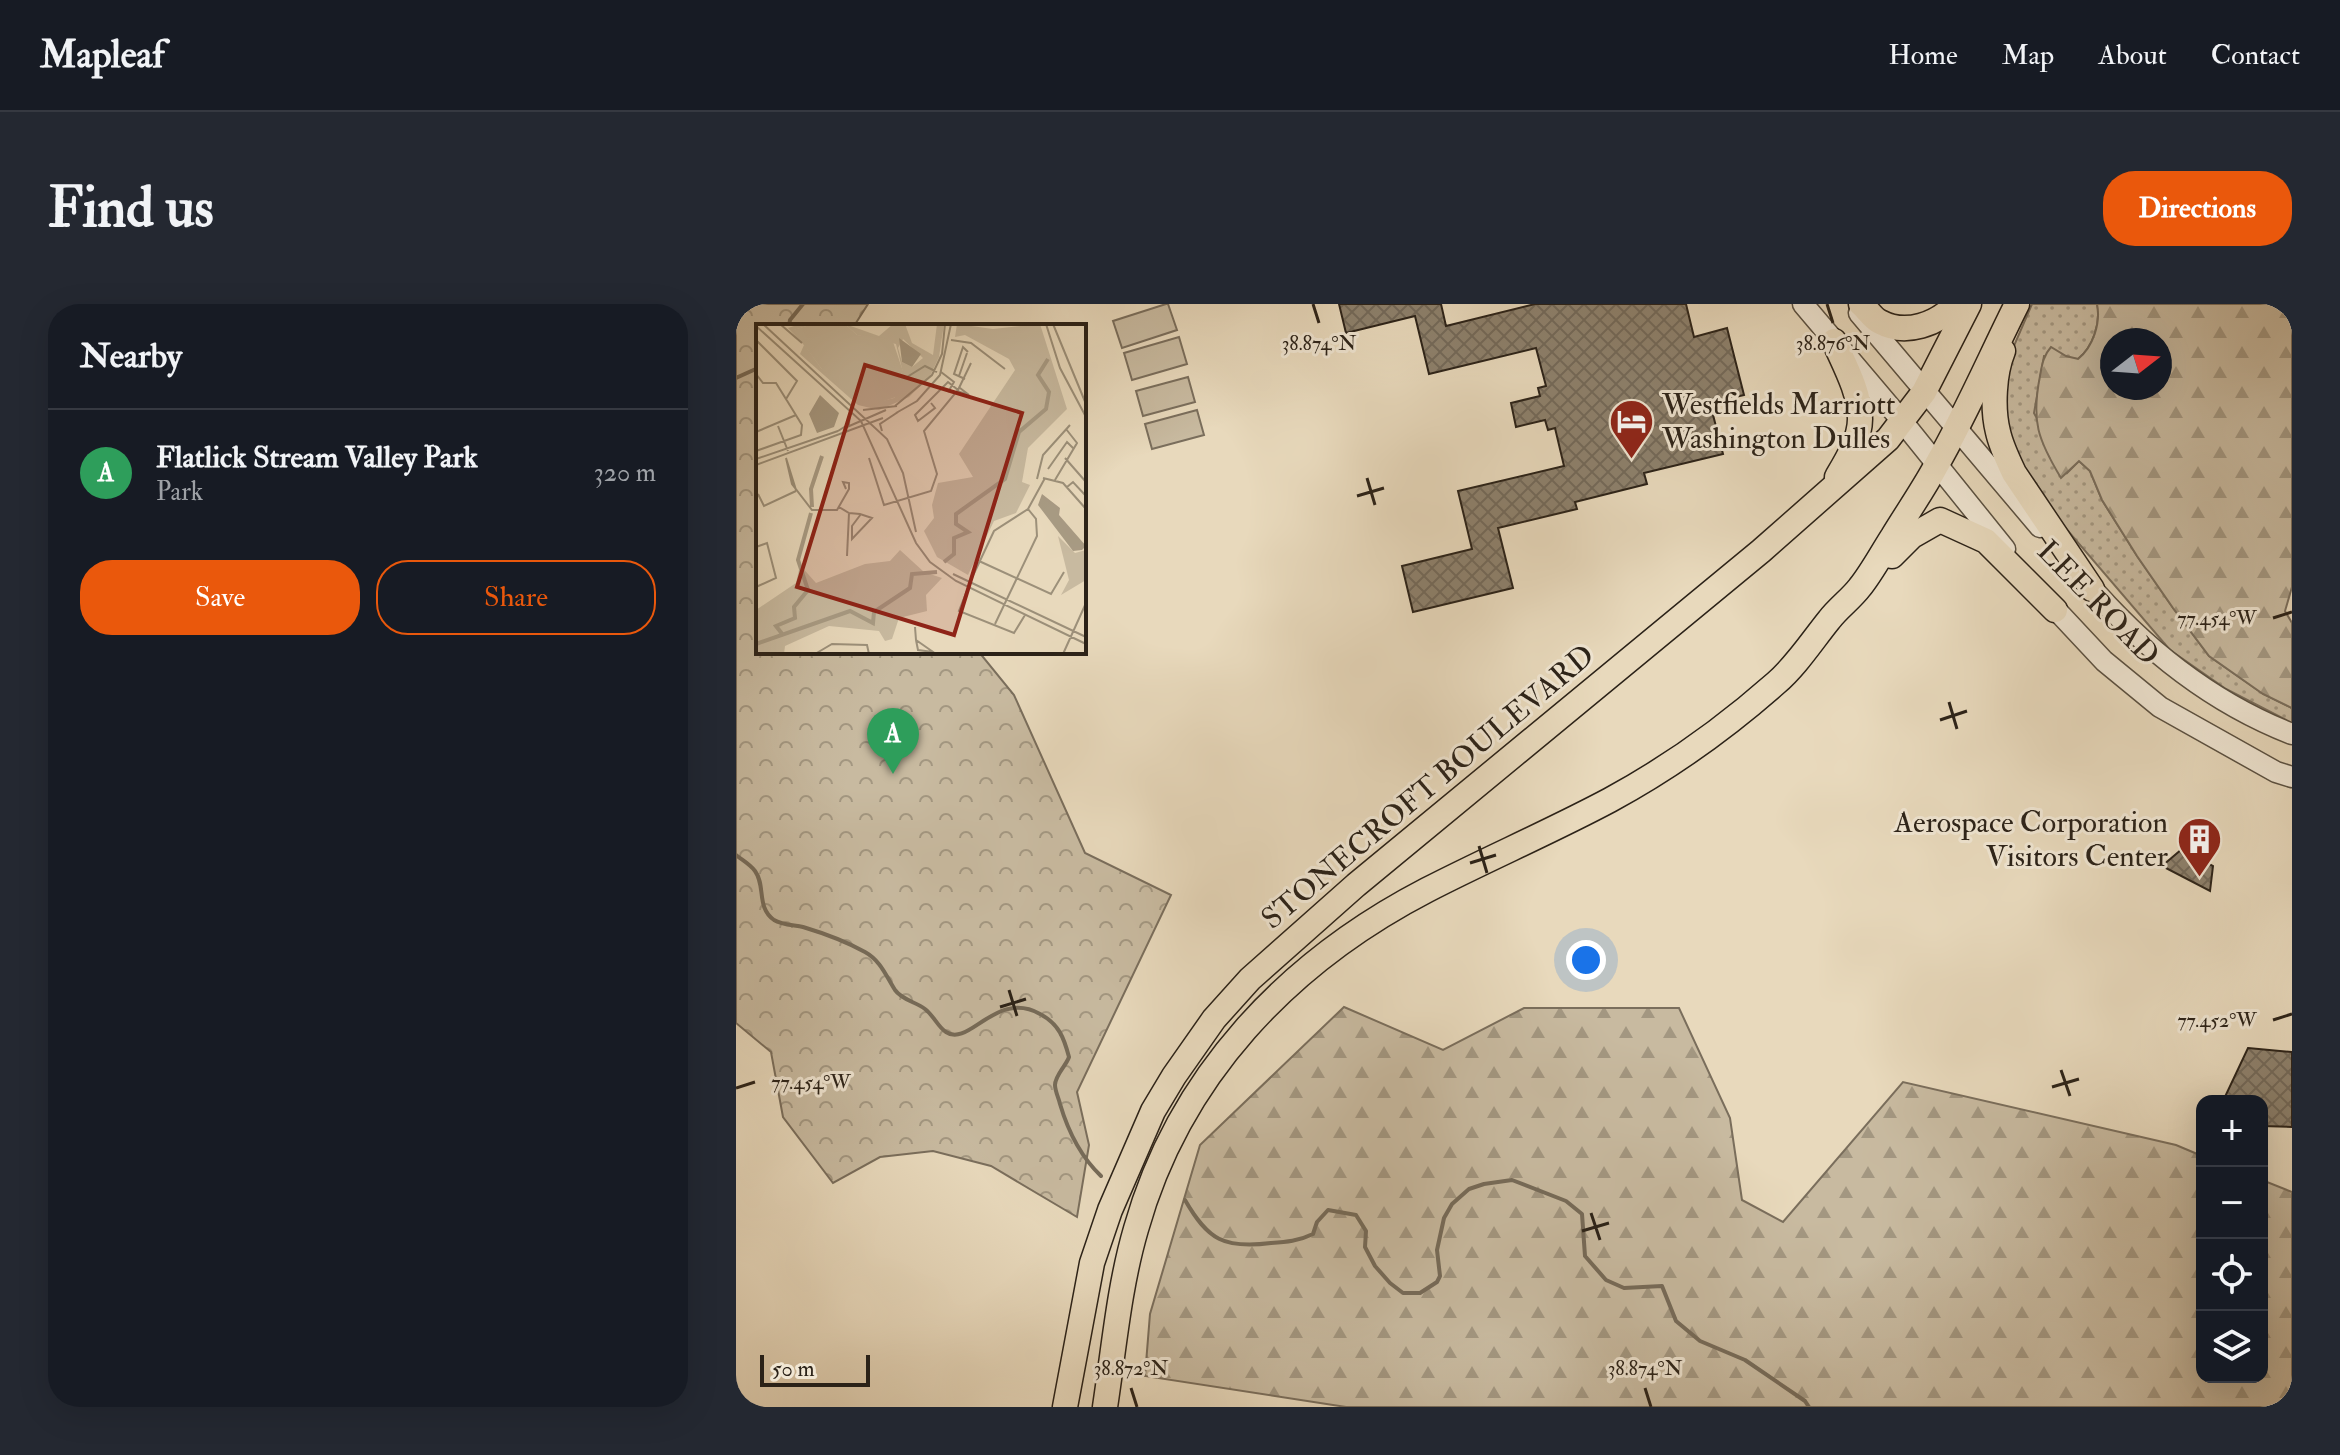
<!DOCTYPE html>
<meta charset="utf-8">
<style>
:root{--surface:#171b24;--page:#242831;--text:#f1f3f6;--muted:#9ea1a6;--line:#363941;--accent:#ea580c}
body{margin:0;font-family:"IM FELL Double Pica",serif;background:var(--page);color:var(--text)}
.controls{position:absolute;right:24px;bottom:24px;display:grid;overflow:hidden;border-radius:16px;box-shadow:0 8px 32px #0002}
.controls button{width:72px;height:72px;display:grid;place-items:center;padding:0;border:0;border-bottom:2px solid var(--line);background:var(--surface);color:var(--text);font:40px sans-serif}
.compass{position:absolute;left:1364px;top:24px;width:72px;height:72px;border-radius:50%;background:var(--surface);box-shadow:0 8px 32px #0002;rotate:73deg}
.scale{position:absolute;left:24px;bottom:20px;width:110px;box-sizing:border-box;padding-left:8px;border:4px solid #2b2218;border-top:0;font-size:22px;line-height:28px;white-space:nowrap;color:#2b2218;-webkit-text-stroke:6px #f0e6d3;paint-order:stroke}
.you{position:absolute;left:850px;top:656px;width:28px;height:28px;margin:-20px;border:6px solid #fff;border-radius:50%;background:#1a73e8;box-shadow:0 0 0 12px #1a73e833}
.badge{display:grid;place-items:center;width:52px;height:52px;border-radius:50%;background:var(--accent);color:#fff;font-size:26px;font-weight:700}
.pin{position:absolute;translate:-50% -66px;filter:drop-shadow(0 2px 4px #0008)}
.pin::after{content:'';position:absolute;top:42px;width:28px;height:24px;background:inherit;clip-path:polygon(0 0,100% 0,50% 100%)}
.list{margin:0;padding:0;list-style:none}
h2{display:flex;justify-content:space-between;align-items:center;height:104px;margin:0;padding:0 32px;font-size:34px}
h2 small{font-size:26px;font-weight:400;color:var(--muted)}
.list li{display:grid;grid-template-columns:52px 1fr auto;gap:24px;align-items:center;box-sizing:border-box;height:128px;padding:0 32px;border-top:2px solid var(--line)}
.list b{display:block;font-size:30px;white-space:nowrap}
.list p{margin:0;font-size:26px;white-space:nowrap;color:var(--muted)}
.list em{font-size:26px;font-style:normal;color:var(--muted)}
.actions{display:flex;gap:16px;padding:24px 32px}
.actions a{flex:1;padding:18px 0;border:2px solid var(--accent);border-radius:32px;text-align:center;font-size:28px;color:var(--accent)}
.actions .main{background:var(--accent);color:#fff}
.icon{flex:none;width:44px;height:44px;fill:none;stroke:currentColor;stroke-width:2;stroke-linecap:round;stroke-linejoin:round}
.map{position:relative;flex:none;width:1556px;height:1103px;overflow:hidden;border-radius:32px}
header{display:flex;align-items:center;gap:48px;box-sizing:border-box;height:112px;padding:0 40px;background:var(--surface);border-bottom:2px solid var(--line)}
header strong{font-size:38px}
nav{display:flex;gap:44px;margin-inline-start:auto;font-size:28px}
.intro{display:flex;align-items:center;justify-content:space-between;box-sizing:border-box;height:192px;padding:0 48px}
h1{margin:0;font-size:56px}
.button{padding:20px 36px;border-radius:32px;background:var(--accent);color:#fff;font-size:28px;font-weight:700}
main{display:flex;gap:48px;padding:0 48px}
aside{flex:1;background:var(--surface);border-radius:32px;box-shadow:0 8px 32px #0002}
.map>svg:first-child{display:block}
</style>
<header>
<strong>Mapleaf</strong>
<nav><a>Home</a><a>Map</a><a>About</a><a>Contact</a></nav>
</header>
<div class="intro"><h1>Find us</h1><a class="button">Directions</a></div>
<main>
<aside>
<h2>Nearby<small></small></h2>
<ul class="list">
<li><span class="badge" style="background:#2e9e5b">A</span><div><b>Flatlick Stream Valley Park</b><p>Park</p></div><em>320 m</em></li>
</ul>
<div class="actions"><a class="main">Save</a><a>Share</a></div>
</aside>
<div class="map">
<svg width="1556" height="1103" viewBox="0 0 1556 1103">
<defs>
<pattern id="grass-dots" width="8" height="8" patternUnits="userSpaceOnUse" patternTransform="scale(2)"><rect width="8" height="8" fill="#c8baa0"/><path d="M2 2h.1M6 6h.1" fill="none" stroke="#a39781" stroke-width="1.8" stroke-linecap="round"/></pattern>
<pattern id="forest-firs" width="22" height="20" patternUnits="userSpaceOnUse" patternTransform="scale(2)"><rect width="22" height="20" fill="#c8baa0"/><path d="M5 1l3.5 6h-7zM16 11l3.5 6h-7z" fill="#a39781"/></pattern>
<pattern id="park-crowns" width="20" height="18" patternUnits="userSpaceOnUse" patternTransform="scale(2)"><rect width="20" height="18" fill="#c8baa0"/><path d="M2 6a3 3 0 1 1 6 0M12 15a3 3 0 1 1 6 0" fill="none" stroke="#a39781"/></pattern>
<pattern id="building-cross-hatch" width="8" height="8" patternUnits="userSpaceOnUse" patternTransform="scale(2)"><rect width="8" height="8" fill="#8d816d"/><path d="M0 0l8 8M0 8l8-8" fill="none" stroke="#736959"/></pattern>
</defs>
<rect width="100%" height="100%" fill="#e8d9bc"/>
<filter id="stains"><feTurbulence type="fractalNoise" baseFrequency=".0025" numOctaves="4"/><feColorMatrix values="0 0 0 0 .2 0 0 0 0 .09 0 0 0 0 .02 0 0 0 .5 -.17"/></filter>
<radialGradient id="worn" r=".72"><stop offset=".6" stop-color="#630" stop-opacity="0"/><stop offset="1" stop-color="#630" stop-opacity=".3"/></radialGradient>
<path fill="url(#grass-dots)" stroke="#7a6e5c" stroke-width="2" d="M1296 0H1361C1365 19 1357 43 1342 55L1308 52 1298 109 1331 169 1343 157 1354 167 1366 196 1401 252 1437 304 1473 352 1527 390 1556 404V419L1490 385 1434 346 1291 179 1266 119 1271 58Z"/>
<g fill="url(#forest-firs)" stroke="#7a6e5c" stroke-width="2" fill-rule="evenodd">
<path d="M1361 0H1556V283L1549 307 1556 319V404L1527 390 1473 352 1437 304 1401 252 1366 196 1354 167 1343 157 1325 174C1302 136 1295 117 1304 72 1306 61 1307 52 1315 43L1330 52 1342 55C1357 43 1365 19 1361 0ZM1376 36H1424V84H1376Z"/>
<polygon points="608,703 707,746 788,704 943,704 994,814 1006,896 1047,918 1167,778 1440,841 1466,852 1466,1073 1526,1073 1526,876 1556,888 1556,1103 610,1103 409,1072 414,1010 464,841"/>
</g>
<polygon fill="url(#park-crowns)" stroke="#7a6e5c" stroke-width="2" points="0,0 132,0 118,22 22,22 22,348 243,348 278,391 349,549 435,591 341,788 353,841 341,913 255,862 197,847 144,853 97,879 47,813 35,748 0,719"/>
<g fill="#c8baa0" stroke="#7a6e5c" stroke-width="2">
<polygon points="430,0 432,0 441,26 386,44 377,17"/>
<polygon points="443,33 451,60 396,76 388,49"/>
<polygon points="452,73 459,98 407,112 400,87"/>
<polygon points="461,106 468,131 416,145 409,120"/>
</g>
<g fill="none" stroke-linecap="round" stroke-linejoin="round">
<g stroke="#766b59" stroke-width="4">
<polyline points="53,22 54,16 67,0"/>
<polyline points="0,74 22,64"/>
<path d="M0 551C6 556 14 560 19 567 30 582 20 603 38 616 46 621 58 621 67 623 87 629 111 638 129 648 145 657 150 672 159 686 166 696 180 698 189 705 198 712 202 723 210 728 233 744 260 685 304 710 323 720 328 734 333 753 330 762 319 771 319 781 319 787 323 795 324 800 332 827 344 852 365 872"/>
<path d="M449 896C472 936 488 945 535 939 550 938 563 937 577 930L581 918 592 906 620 911 630 927 629 943 639 962 654 979 667 989H684L701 978 704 972 701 946 708 914 716 900 733 885 748 880 776 876 830 897 846 910 849 952 870 976 888 984 926 982 940 1017 964 1037 1009 1056 1069 1097 1073 1103"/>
</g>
</g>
<g fill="url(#building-cross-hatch)" stroke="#2b2218" stroke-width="2">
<polygon points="603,0 705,0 710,22 799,0 950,0 958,33 991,24 1008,91 974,99 987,150 908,169 911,180 839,198 841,205 762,224 777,284 677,308 666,262 736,245 722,187 828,162 819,124 812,126 809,116 780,123 775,99 804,92 802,84 810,82 800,44 693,70 679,12 610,29"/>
<polygon points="1446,545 1477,562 1474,587 1426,562"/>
<polygon points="1512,744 1556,748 1556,823 1526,822 1526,797 1487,797"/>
</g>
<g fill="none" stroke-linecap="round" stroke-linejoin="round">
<defs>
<g id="minor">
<polyline points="1067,0 1166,117 1269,245"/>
<polyline points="1123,9 1304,223"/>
<path d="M1348 275C1404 341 1474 398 1556 430"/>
<polyline points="1309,294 1368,357 1424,403 1540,468 1556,473"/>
</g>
<g id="major">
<path d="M1125 0C1131 5 1137 15 1144 18 1170 32 1202 20 1220 0"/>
<path d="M1098 37C1108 60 1124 88 1124 115 1124 135 1111 156 1101 173"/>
<path d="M1267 47C1258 69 1256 104 1262 128 1265 142 1272 156 1278 169L1356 285"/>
<polyline points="1156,252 1176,232 1204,216 1250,237 1319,306"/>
<polyline points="329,1103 356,959 374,906 417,807 438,772 478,715 514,675 620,581 1025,247 1152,135 1188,88 1233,0"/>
<path d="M369 1103C378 1044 383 983 400 925 443 772 552 658 691 586 751 555 814 528 874 496 933 464 989 424 1040 379 1060 362 1076 337 1093 316 1102 304 1115 295 1124 283 1136 268 1146 249 1157 232 1171 209 1187 186 1200 162 1230 110 1254 54 1281 0"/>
</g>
</defs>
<use href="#minor" stroke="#5a5041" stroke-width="23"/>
<use href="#major" stroke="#2b2218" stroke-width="27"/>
<use href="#minor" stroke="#f0e6d3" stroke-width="20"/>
<use href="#major" stroke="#e8d9bc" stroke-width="24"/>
</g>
<path fill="none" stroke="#2b2218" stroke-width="3" d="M577 0 583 19M1091 0 1097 19M631 174 639 201M621 192 648 184M1537 314 1556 308M1213 398 1221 425M1204 416 1231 407M743 542 751 569M734 559 760 551M273 686 281 712M264 703 290 695M1537 716 1556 710M1325 766 1334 792M1316 783 1343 775M0 784 19 778M855 909 864 936M846 927 873 919M395 1084 401 1103M909 1084 915 1103"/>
<defs>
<symbol id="hotel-pin" viewBox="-11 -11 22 30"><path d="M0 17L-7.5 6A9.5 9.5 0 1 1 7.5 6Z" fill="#8f2418" stroke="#f0e6d3"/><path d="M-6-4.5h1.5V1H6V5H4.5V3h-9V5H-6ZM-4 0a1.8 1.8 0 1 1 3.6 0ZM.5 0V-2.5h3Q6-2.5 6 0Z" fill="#fff"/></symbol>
<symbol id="building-pin" viewBox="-11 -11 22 30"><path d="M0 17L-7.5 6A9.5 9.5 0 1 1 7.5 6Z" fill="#8f2418" stroke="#f0e6d3"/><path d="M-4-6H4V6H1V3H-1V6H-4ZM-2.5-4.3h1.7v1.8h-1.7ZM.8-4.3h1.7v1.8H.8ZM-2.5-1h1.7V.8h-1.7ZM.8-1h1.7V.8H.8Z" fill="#fff"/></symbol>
</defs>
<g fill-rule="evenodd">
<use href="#hotel-pin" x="870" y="92" width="51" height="69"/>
<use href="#building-pin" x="1438" y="510" width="51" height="69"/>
</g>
<g text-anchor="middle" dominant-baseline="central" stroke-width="6" stroke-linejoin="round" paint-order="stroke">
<g font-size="30" fill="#2b2218" stroke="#f0e6d3" text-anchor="start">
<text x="926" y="100">Westfields Marriott<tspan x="926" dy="34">Washington Dulles</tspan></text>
<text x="1432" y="518" text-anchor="end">Aerospace Corporation<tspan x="1432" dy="34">Visitors Center</tspan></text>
</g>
<g font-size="30" fill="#2b2218" stroke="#f0e6d3">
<text transform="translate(1362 299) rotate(46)">LEE ROAD</text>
<text transform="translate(692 483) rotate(-40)">STONECROFT BOULEVARD</text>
</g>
</g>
<g transform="translate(20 20)">
<rect width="330" height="330" fill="#e8d9bc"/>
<path d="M44 0H57L38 6 65 44 107 72 105 77 122 78 138 74 163 53H148L140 20 101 11 89 0 123 12 137 0H149L156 19 177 31 181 0H188L183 33 174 52 153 73 123 86 102 81 44 30 48 21 32 4ZM147 15 167 34 156 43 146 38 142 24Z" fill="#c8baa0" fill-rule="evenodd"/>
<path d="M57 0H89L101 11 136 15 149 53 171 48 170 55 155 68 113 82 105 78 104 70 89 65 65 44 37 6ZM201 0 237 5 284 0 311 85 272 124 266 158 274 161 260 189 238 197 212 251 181 233 168 207 178 194 176 181 182 159 217 153 203 130 259 46 253 35 209 11 199 13ZM302 212 319 229 330 226V256L305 271 313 256Z" fill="#c8baa0"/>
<path d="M144 226 168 248 186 254 170 271 171 287 143 294 136 315 129 317 123 307 73 302 29 322 28 330H0V286L40 259 44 241 60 259 109 240 134 237Z" fill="#c8baa0"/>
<path d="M143 14 165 30 156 43 146 38ZM64 71 83 89 78 103 61 109 53 90ZM286 170 304 184 303 191 330 222 326 226 317 227 282 181Z" fill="#a89b84"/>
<path fill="none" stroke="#a89b84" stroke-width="4" d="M56 183 55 165 66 132M188 238 198 230V214L212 208 200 200V190L249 155 263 108 290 85 293 68 282 51 292 35M27 311 20 302 39 294 38 283 52 266 42 236 55 189M0 320 94 287 117 299 118 288 154 264 156 250 181 248"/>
<path fill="none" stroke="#9c907a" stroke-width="2" d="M7 0 131 115 147 149 160 208M24 0 46 19M290 0 304 44 330 93M297 0 330 80M0 2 105 97 160 219 174 238 200 257 330 320M0 16 41 57 30 75 20 59H7L0 50M195 16 215 19 249 45M185 48 198 58 192 68M203 52 211 29M151 53 169 42 181 48M209 55 198 50 207 23 212 28M202 66 215 39M201 67 213 71 204 64M139 82 176 51 186 30 189 0M107 86 141 82M140 89 161 77 184 51 195 0M22 102 32 127M91 103 130 86M82 107 93 100 94 88M126 107 124 100 142 88M0 108 40 91M0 127 45 111 46 101 30 75M30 134 36 160 56 186H81L93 165V159L87 158 90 165M30 134 40 166M113 134 128 181 175 167 181 150 168 107 202 66 192 58 159 91 162 97 179 84 175 79M309 134 330 158M0 135 82 107M0 141 127 94M292 145 311 118 317 124M287 154 307 159 330 185M281 155 287 131 314 101M299 156 321 119 310 105M311 163 317 158 330 172M2 170 8 182 40 167M83 183 93 189 104 190 116 194 96 215V202L105 190M0 223 11 219 20 254 0 263M91 232 93 189M223 237 295 270 308 248M197 250 330 313M214 258 238 207 272 185 289 154M212 264 203 287 258 309 269 291M239 300 281 212 280 195 272 185M159 303 160 316 180 330M160 316 162 326 177 328M59 330 76 320 111 321 113 330M307 330 330 279"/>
<path fill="#8f2418" fill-opacity="0.15" stroke="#8f2418" stroke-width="4" d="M109 41 266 89 198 311 41 263Z"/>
<rect width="330" height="330" fill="none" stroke="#2b2218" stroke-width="4"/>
</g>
<g font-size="20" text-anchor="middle" fill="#2b2218" stroke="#f0e6d3" stroke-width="6" stroke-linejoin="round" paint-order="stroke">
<text x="583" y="46">38.874°N</text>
<text x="1097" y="46">38.876°N</text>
<text x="1481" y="321">77.454°W</text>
<text x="1481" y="723">77.452°W</text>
<text x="75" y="785">77.454°W</text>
<text x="395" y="1071">38.872°N</text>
<text x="909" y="1071">38.874°N</text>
</g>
<rect width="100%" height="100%" filter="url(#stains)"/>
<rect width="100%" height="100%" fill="url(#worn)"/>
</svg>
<div class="controls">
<button>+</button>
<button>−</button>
<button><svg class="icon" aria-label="locate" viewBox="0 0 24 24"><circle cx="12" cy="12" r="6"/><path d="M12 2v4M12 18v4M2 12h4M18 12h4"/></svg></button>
<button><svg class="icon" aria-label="layers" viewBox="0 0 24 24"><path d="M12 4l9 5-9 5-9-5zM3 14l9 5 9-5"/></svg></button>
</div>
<svg class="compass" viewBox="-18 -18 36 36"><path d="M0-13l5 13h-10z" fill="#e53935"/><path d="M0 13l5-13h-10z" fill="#9ea1a6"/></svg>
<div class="scale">50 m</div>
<div class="you"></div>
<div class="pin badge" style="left:157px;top:470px;background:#2e9e5b">A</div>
</div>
</main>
